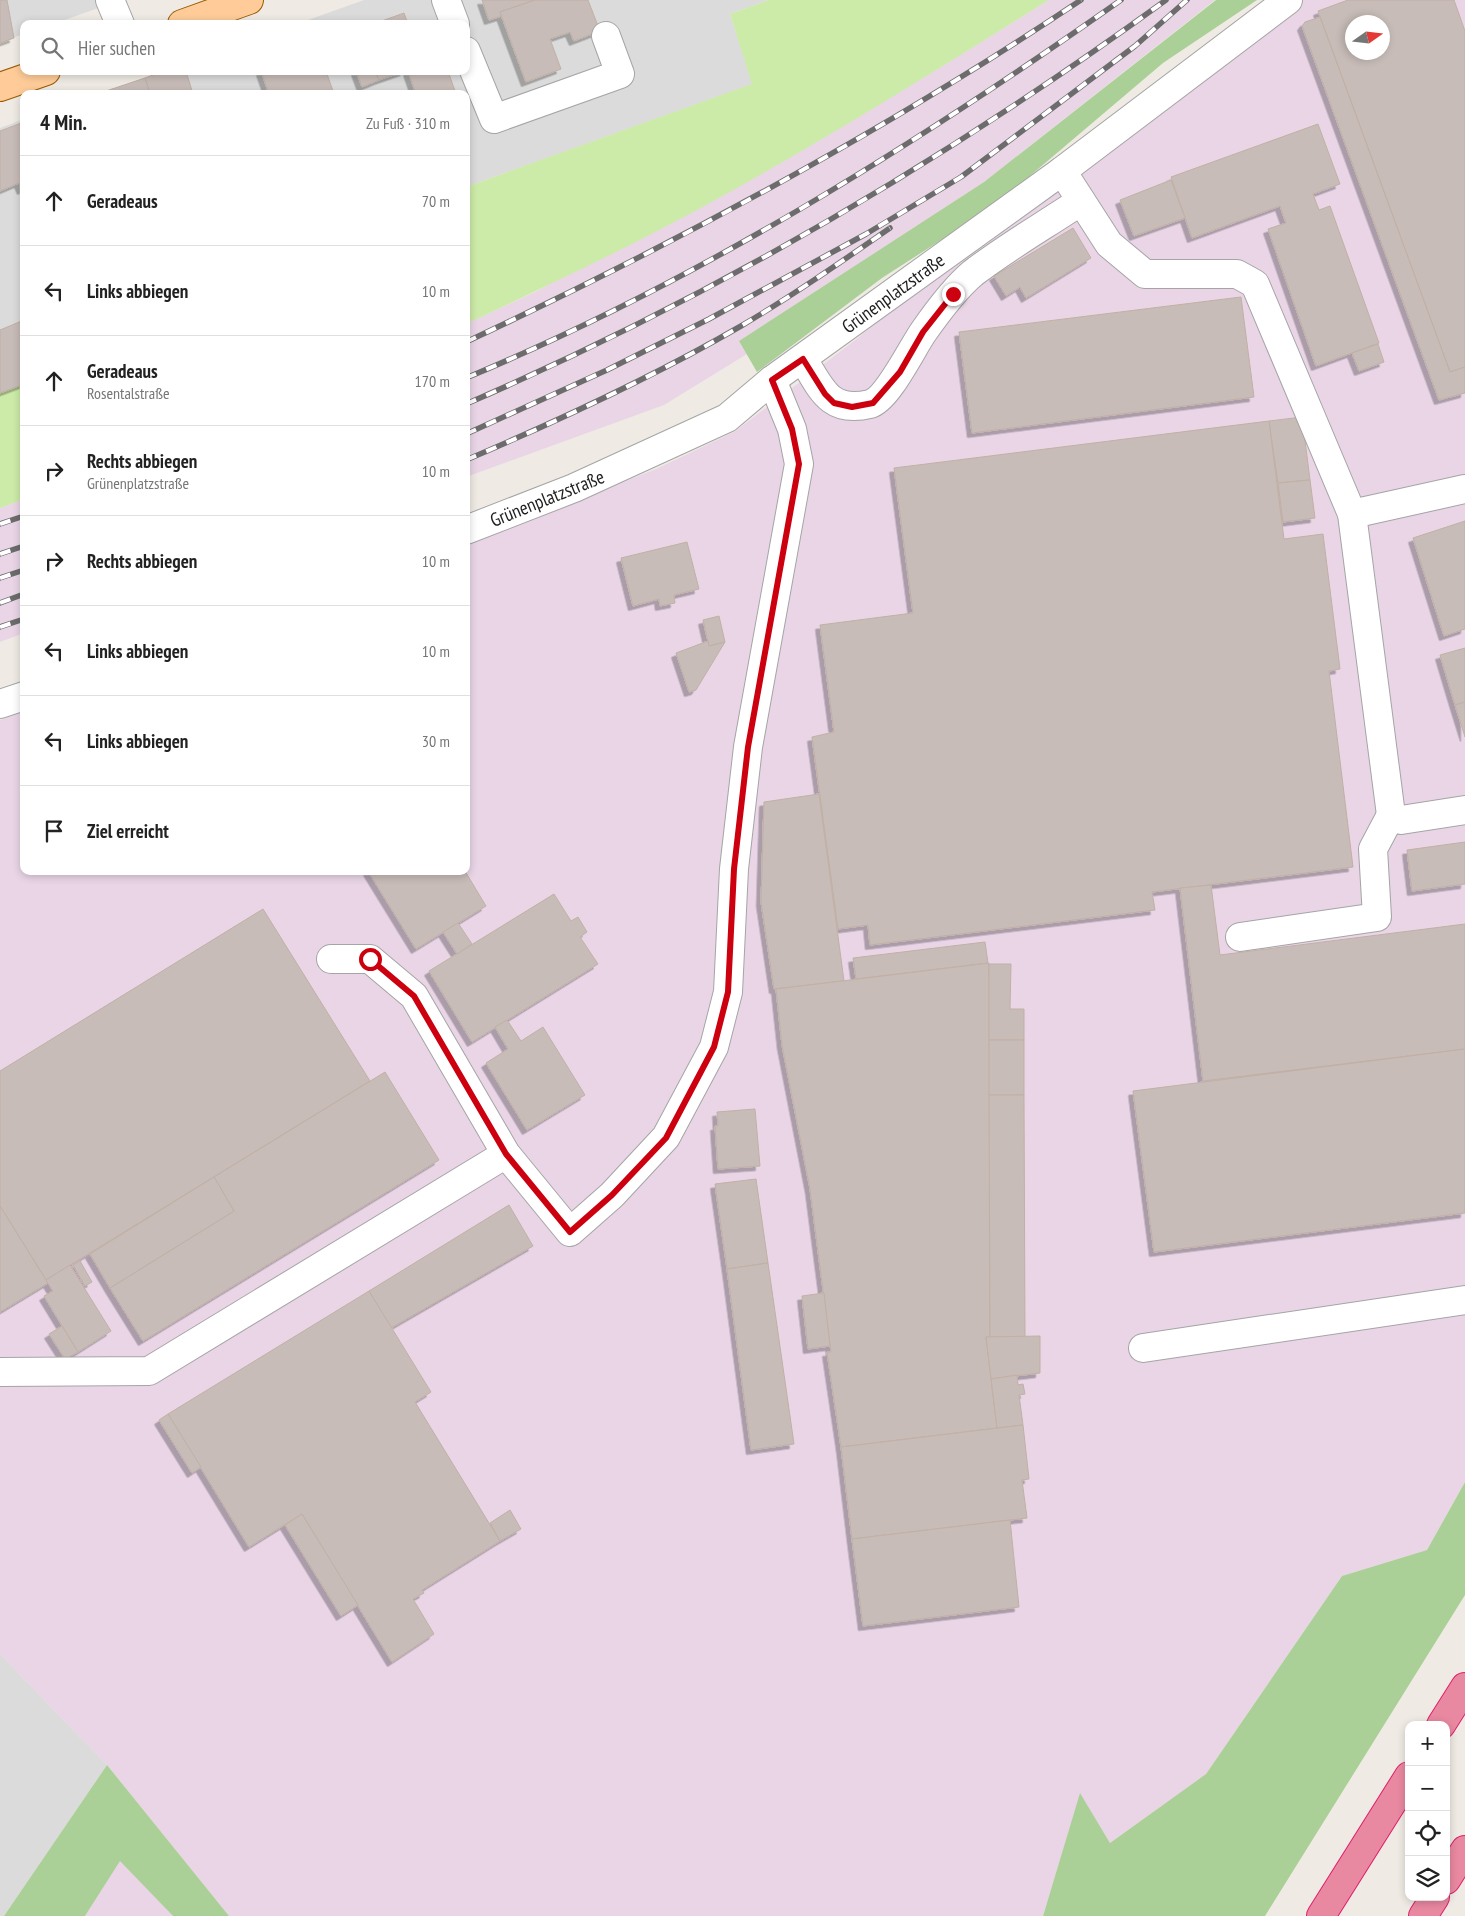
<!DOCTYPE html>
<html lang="de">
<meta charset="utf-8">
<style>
:root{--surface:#fff;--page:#f6f6f6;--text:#222;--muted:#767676;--line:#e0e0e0}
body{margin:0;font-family:"PT Sans Narrow",sans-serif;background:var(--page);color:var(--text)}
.controls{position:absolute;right:15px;bottom:15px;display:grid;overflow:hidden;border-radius:10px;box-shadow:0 2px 8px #0003}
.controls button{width:45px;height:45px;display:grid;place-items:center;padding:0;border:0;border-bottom:1px solid var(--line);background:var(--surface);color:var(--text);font:25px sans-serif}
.compass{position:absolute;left:1345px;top:15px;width:45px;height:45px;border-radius:50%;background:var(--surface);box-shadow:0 2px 8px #0003;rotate:76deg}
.stop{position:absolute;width:15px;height:15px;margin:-11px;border:4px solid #cc000e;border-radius:50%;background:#fff}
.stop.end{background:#cc000e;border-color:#fff;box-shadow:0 1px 5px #0008}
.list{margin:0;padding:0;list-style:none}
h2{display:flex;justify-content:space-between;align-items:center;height:65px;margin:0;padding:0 20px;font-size:21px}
h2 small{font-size:16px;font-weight:400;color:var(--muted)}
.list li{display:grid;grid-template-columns:32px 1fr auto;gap:15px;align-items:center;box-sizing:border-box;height:90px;padding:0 20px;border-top:1px solid var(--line)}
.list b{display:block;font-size:19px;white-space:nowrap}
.list p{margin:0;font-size:16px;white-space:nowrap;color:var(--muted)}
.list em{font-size:16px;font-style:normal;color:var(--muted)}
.icon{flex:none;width:28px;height:28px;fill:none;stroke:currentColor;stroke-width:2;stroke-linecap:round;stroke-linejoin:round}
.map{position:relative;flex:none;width:1465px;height:1916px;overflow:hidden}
.search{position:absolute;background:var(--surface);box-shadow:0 2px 8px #0003;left:20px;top:20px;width:450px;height:55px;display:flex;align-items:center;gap:12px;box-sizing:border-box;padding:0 18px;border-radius:10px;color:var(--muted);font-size:19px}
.panel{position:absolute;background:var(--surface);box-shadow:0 2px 8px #0003;left:20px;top:90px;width:450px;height:785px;border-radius:10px}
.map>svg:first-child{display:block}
</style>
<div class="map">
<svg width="1465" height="1916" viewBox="0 0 1465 1916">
<defs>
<filter id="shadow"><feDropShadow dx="-4.5" dy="4.5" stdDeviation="0" flood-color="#0004"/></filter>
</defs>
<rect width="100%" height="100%" fill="#efebe4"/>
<g fill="#dcdbdb">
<polygon points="0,0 121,0 53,24 24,24 24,34 0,42"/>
<polygon points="364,0 769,0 730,14 753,84 466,187 466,94 99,94 163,71 466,71 466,24 297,24"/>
<polygon points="24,119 24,383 0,393 0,128"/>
<polygon points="0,1654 107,1765 4,1916 0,1916"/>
</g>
<g fill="#e9d5e6" fill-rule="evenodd">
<polygon points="1049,0 1215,0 984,182 739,341 747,354 664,405 466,477 466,324 537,291 926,76"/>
<path d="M1265 0H1465V1482L1427 1550 1342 1576 1206 1774 1110 1843 1080 1794 1043 1916H229L107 1765 0 1654V720L24 712V871H466V544L656 469 734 432 854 341 1062 171ZM1352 22H1382V52H1352Z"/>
<polygon points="24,499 24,633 0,642 0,508"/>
<polygon points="120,1860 173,1916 85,1916"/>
</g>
<g fill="#cdeba8">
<path d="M769 0H1049C940 68 830 137 717 199 636 244 551 284 466 324V187L752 84 730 14Z"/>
<polygon points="24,383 24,499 0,508 0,393"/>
</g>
<g fill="#abd097">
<polygon points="1216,0 1257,0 1163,63 997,204 882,278 757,372 739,341 984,182"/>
<polygon points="1465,1482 1465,1595 1265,1916 1043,1916 1080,1793 1110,1843 1206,1774 1342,1576 1427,1550"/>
<polygon points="107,1765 229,1916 173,1916 120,1861 85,1916 4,1916"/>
</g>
<g fill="#c7bcb7" stroke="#c1b0a5" fill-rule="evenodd" filter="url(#shadow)">
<polygon points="0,0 7,0 14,38 0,43"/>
<polygon points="482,0 535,0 500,12 502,16 489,20"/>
<polygon points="535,0 588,0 600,31 574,41 570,32 550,39 561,69 526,82 500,12"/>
<path d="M1348 0H1454L1465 31V367L1450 372 1318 11ZM1352 22H1382V52H1352Z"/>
<polygon points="404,13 408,24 380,24 379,22"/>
<polygon points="1320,17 1450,372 1465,367 1465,393 1439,400 1302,26 1305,22"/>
<polygon points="164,71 186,71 193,94 150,94 145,78"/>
<polygon points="261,71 326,71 334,94 269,94"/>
<polygon points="356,71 375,71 379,80 362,87"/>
<polygon points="375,71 405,71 379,80"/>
<polygon points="408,71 448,71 456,94 416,94"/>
<polygon points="145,78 150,94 107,94 106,91"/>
<polygon points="24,122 24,189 22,190 19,183 0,191 0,131"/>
<polygon points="1318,124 1340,184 1313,194 1319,210 1330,206 1379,343 1316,366 1268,229 1286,223 1280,206 1192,238 1171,177"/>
<polygon points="1171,180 1185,218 1134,236 1120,200"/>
<polygon points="1073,228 1091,258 1026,298 1020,287 1006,296 994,276"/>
<polygon points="1241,297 1254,397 972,433 959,332"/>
<polygon points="24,320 24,384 0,393 0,330"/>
<polygon points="1378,344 1384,362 1359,371 1352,353"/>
<polygon points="1302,417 1310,480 1278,483 1269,421"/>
<polygon points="1269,421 1284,539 1323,534 1340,669 1329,671 1353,867 1152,892 1155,910 870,945 868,925 838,929 812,737 834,732 820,625 913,613 894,468"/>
<polygon points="1310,480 1315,518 1283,522 1278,483"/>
<polygon points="1465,521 1465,629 1444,636 1413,538"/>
<polygon points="687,542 699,589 674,595 675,603 660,606 659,599 633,606 621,558"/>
<polygon points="719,616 725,642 709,646 703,620"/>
<polygon points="708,641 709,646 725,642 696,690 689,692 676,653"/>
<polygon points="1465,648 1465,702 1455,705 1440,655"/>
<polygon points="1465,702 1465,737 1455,705"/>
<polygon points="819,794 844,981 774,989 761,902 764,802"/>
<polygon points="1465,842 1465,884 1412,891 1407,850"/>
<polygon points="368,871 465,871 486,906 416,949"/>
<polygon points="1211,885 1220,955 1465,924 1465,1049 1203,1081 1180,888"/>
<polygon points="554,894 571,921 578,917 587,932 580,937 598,964 472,1042 429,971"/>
<polygon points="263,909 370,1081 46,1280 0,1206 0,1071"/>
<polygon points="458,923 472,944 457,954 443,932"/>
<polygon points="985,942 988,963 856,979 853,958"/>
<polygon points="989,963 990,1337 986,1337 997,1428 841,1447 827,1352 831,1352 810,1189 782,1045 776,989"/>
<polygon points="989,964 1011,964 1010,1009 1024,1009 1024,1040 989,1040"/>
<polygon points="507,1020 521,1041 543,1027 585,1095 527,1130 486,1063 508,1049 495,1027"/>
<rect x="989" y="1040" width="35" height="55"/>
<polygon points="1465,1049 1465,1213 1154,1252 1133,1091"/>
<polygon points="385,1072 439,1160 143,1341 110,1288 234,1211 214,1177"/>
<polygon points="989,1095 1024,1095 1025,1337 990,1337"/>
<polygon points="755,1109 760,1166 718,1169 715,1126 718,1126 717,1112"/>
<polygon points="214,1177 234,1211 110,1288 90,1254"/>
<polygon points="756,1179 768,1263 727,1269 715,1184"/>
<polygon points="509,1205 533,1246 391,1328 369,1291"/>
<polygon points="0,1206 48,1283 0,1312"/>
<polygon points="80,1261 92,1282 85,1286 73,1265"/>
<polygon points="768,1263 794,1444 751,1450 727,1269"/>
<polygon points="70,1265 111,1331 78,1352 44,1296 53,1291 46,1280"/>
<polygon points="369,1291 431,1392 415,1402 500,1541 422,1590 424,1593 413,1599 434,1634 392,1662 302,1514 249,1547 168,1414"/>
<polygon points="824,1293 830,1346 808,1349 802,1296"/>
<polygon points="62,1326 78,1352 65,1359 49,1334"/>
<polygon points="1040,1336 1040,1373 991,1379 986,1337"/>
<polygon points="1017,1375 1018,1385 1023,1384 1025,1394 1019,1395 1023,1425 997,1428 991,1379"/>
<polygon points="168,1414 201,1467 192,1473 159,1420"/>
<polygon points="1023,1425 1029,1479 1022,1480 1027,1518 852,1539 841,1447"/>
<polygon points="510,1510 521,1529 500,1541 490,1523"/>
<polygon points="302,1514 358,1605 341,1616 285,1525"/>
<polygon points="1010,1520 1019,1607 863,1626 852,1539"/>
</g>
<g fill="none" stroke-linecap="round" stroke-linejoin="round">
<defs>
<g id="minor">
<polyline points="110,0 120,24"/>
<polyline points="446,0 455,24"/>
<polyline points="466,51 494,119 620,74 606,36"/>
<polyline points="1062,171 1109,244 1145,274 1237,274 1255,284 1352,514 1391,815 1401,820 1465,810"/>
<path d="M803 359C821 388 829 414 870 404 888 399 913 346 924 331 938 311 954 289 973 273 1007 247 1045 225 1081 201"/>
<polyline points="1352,514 1465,489"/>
<polyline points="466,530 574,488 727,418 772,380 1062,171 1288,0"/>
<polyline points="0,704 24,696"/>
<polyline points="1240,937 1377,917 1373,849 1391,815"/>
<polyline points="331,959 370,959 414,996 506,1154 570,1232 612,1195 666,1137 714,1047 728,992 734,869 748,747 799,464 792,429 772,380"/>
<polyline points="1143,1348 1465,1300"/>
<polyline points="0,1372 149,1371 506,1154"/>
</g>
<g id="major">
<polyline points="182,24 249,0"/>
<polyline points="0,87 46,71"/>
</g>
<g id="highway">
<polyline points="1441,1725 1465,1687"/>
<polyline points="1446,1880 1465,1850"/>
<polyline points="1321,1916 1409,1776"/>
<polyline points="1423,1916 1435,1897"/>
</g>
</defs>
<use href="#minor" stroke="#a5a5a5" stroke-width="30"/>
<use href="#major" stroke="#985b00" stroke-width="30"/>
<use href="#highway" stroke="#df1e6e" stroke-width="30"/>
<use href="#minor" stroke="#fff" stroke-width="28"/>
<use href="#major" stroke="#fc9" stroke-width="28"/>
<use href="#highway" stroke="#e988a1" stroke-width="28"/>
<defs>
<g id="rail">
<path d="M466 342C679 242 885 131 1081 0"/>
<path d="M466 378C699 281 915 145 1121 0"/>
<path d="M466 404C714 297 947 159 1166 0"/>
<polyline points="466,434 607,370 709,319 866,234 961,177 1135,46 1187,0"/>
<path d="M466 460C560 420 653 377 741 326 792 296 841 262 890 228"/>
<polyline points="0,524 24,516"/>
<polyline points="0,554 24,546"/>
<polyline points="0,578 24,570"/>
<polyline points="0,603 24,594"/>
<polyline points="0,627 24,619"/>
</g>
</defs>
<use href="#rail" stroke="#6c6c6c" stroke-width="5.5"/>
<use href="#rail" stroke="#fff" stroke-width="4" stroke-dasharray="11" stroke-linecap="butt"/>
</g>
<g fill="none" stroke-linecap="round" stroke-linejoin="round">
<polyline stroke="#cc000e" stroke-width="6" points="370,959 414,996 506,1154 570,1232 612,1195 666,1138 714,1047 728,992 734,869 748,747 799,464 792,429 772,380 803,359 825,394 834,403 852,407 873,403 900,372 923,332 953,294"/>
</g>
<g text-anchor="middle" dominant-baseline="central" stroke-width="4.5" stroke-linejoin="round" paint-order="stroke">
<g font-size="19" fill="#1e1e1e" stroke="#fff">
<text transform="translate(893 293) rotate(-36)">Grünenplatzstraße</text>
<text transform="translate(547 498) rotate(-22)">Grünenplatzstraße</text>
</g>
</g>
</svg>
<div class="controls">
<button>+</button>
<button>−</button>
<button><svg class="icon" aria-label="locate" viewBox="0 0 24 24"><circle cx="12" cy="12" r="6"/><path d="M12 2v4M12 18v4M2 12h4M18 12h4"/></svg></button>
<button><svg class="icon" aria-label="layers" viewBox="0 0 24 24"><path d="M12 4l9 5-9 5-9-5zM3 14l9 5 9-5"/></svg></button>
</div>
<svg class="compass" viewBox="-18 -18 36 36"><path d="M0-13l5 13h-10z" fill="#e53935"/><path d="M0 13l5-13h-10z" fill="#767676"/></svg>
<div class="stop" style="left:370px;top:959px"></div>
<div class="stop end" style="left:953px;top:294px"></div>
<div class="search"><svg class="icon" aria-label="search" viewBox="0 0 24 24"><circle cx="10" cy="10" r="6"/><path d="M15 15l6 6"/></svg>Hier suchen</div>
<section class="panel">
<h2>4 Min.<small>Zu Fuß · 310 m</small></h2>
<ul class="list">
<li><svg class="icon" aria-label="ahead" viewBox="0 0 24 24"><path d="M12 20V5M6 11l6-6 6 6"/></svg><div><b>Geradeaus</b></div><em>70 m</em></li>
<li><svg class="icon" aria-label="left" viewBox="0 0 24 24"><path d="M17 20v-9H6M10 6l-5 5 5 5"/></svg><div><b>Links abbiegen</b></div><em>10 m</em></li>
<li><svg class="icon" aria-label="ahead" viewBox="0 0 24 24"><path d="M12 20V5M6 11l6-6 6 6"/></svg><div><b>Geradeaus</b><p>Rosentalstraße</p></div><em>170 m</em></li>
<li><svg class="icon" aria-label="right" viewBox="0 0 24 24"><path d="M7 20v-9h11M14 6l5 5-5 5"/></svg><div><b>Rechts abbiegen</b><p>Grünenplatzstraße</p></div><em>10 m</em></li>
<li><svg class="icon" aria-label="right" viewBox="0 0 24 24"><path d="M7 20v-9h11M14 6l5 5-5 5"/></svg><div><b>Rechts abbiegen</b></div><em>10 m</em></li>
<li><svg class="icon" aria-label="left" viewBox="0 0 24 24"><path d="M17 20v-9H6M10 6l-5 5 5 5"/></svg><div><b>Links abbiegen</b></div><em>10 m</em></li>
<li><svg class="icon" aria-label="left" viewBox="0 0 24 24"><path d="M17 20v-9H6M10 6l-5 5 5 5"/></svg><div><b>Links abbiegen</b></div><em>30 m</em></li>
<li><svg class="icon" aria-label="arrive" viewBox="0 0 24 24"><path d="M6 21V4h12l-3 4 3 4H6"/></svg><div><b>Ziel erreicht</b></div></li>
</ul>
</section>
</div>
